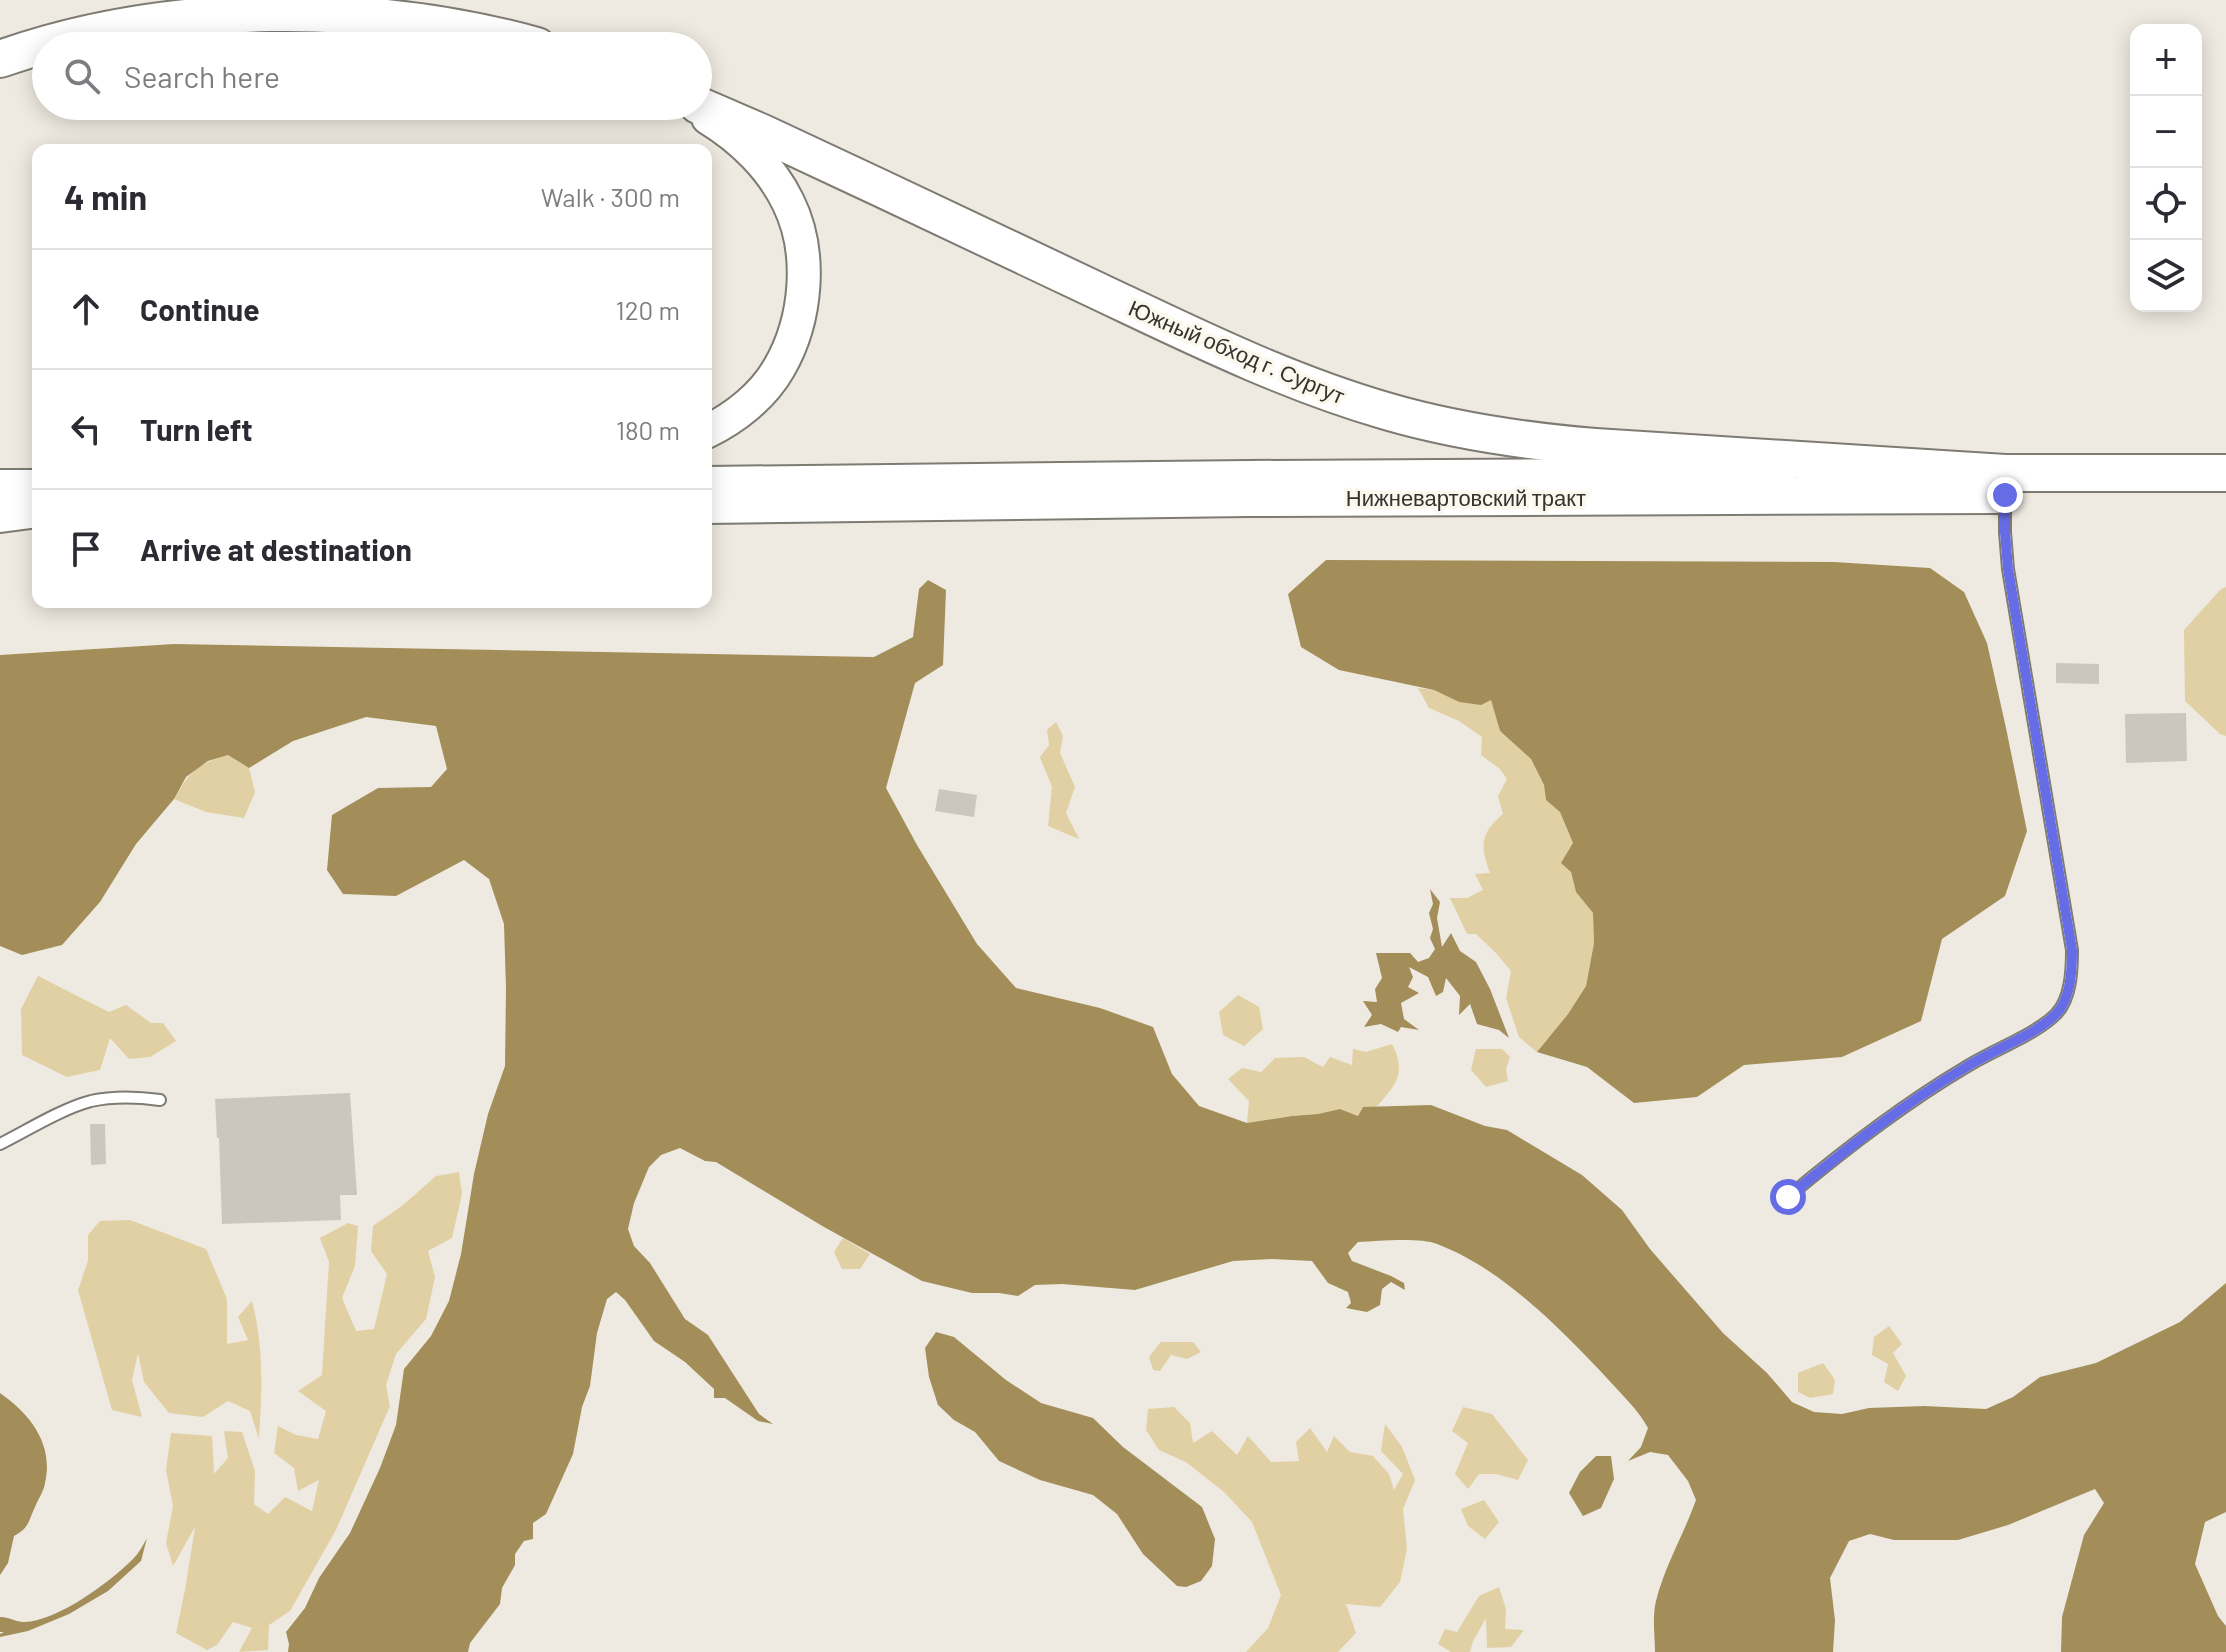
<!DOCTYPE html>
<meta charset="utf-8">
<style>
:root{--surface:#fff;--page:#f2f2f3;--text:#2b2b33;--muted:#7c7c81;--line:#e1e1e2}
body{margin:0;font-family:Barlow,sans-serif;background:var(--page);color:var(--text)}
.controls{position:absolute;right:24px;top:24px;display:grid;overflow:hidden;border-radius:16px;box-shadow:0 4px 20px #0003}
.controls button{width:72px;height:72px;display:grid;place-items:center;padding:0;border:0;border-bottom:2px solid var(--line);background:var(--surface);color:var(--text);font:40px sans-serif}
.stop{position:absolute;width:24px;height:24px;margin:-18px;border:6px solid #666ce5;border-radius:50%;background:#fff}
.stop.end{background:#666ce5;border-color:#fff;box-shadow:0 2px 8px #0008}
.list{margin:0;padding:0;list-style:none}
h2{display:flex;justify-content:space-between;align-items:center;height:104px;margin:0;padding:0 32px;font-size:34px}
h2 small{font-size:26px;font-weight:400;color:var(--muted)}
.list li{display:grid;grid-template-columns:52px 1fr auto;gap:24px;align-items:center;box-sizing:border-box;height:120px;padding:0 32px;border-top:2px solid var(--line)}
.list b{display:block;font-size:30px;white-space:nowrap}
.list em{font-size:26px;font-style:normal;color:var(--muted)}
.icon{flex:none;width:44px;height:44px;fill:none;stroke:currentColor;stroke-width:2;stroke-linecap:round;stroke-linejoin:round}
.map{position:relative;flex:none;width:2226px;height:1652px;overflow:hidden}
.search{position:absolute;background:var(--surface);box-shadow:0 4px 20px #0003;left:32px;top:32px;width:680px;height:88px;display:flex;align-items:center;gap:20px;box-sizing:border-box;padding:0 28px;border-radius:44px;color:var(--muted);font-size:30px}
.panel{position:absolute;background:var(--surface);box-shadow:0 4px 20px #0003;left:32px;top:144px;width:680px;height:464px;border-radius:16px}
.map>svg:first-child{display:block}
</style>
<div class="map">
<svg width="2226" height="1652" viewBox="0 0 2226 1652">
<rect width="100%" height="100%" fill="#eeeae1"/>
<g fill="#e1d0a4">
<polygon points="2226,587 2226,736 2220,734 2185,701 2184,630 2221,589"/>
<path d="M1418 688 1434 690 1459 702 1491 699 1500 731 1531 759 1544 785 1546 800 1560 812 1573 843 1571 872 1576 892 1593 913 1594 943 1586 986 1568 1014 1537 1052 1519 1037 1506 998 1511 971 1496 953 1476 934H1467L1450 898H1467L1483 890 1475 874 1490 873C1480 846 1480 833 1503 814L1498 796 1507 779 1500 769 1481 755 1482 737 1459 721 1429 708Z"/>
<polygon points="1056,722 1063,736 1060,753 1075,787 1066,813 1079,839 1048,826 1052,787 1040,757 1049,745 1047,730"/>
<path d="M228 755 249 768 255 792 244 818 206 812 174 799C188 773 199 763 228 755Z"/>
<polygon points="38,976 109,1012 126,1005 151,1023 163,1023 176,1041 150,1057 129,1059 110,1038 100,1070 67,1077 22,1055 21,1009"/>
<polygon points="1238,995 1259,1007 1263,1029 1244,1046 1223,1035 1219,1012"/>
<path d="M1392 1044C1407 1073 1396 1085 1376 1107H1363L1358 1116 1340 1109 1318 1114 1292 1116 1247 1123 1249 1101 1228 1079 1242 1068 1261 1072 1275 1058 1304 1057 1323 1067 1330 1057 1352 1065 1353 1049 1366 1052Z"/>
<polygon points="1476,1049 1502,1049 1510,1057 1506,1069 1508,1081 1486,1087 1471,1070"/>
<polygon points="459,1172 462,1194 452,1238 428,1251 435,1277 426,1319 396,1354 386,1385 390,1406 336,1530 290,1611 269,1625 268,1650 239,1652 252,1628 233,1622 217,1645 207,1650 176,1633 185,1590 195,1527 173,1566 166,1543 173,1506 166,1470 171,1433 212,1436 214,1474 228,1458 224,1431 242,1432 255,1471 254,1504 268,1514 285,1497 312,1511 319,1480 298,1491 294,1468 274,1453 278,1426 296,1435 318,1439 326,1411 298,1391 322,1375 329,1262 320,1238 348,1223 358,1226 355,1266 342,1298 356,1331 374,1329 387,1274 371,1251 373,1226 403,1205 436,1176"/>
<path d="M130 1220 206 1249 227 1299V1344L248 1340 238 1317 252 1301C264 1347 262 1392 259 1439L250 1411 228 1401 203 1417 169 1413 144 1382 138 1353 132 1380 142 1417 112 1410 78 1290 88 1261V1235L100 1221Z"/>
<polygon points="843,1238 870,1254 860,1269 842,1269 834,1252"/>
<polygon points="1889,1326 1902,1344 1893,1353 1906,1376 1898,1391 1884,1382 1888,1364 1872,1355 1874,1337"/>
<polygon points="1161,1342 1193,1342 1201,1352 1187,1359 1171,1355 1160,1371 1153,1370 1149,1357"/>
<polygon points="1823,1363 1835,1380 1833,1394 1810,1398 1798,1392 1798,1373"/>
<polygon points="1174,1407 1190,1423 1193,1443 1212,1431 1237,1455 1248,1436 1271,1462 1299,1461 1296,1442 1310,1428 1327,1452 1334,1436 1350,1452 1373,1456 1389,1474 1394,1490 1403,1474 1381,1451 1385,1424 1402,1447 1415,1480 1403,1509 1407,1549 1400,1582 1380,1607 1346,1604 1356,1633 1338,1652 1246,1652 1268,1628 1281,1595 1252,1522 1224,1492 1186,1462 1159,1450 1146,1430 1148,1409"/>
<polygon points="1463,1407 1492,1414 1528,1460 1518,1480 1496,1474 1479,1474 1468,1489 1455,1474 1468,1443 1452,1431"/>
<polygon points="1484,1500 1499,1522 1485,1539 1468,1526 1461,1509"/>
<polygon points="1499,1587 1506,1609 1505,1629 1524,1630 1511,1647 1487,1648 1486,1618 1473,1641 1470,1652 1451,1652 1438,1644 1445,1629 1457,1632 1479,1596"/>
</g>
<g fill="#a38e59">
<polygon points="1326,560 1834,562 1930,568 1964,592 1987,643 2006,728 2027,831 2005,896 1942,939 1921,1021 1842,1057 1744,1065 1697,1097 1634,1103 1587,1067 1537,1052 1568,1014 1586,986 1594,943 1593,913 1576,892 1571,872 1561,863 1573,843 1560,812 1546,800 1544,785 1531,759 1500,731 1491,700 1481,705 1459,702 1434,690 1339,670 1301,647 1288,594"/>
<path d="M928 580 946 590 943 665 915 683 886 788 917 845 977 944 1016 988 1100 1008 1153 1027 1172 1074 1199 1106 1247 1123 1292 1116 1318 1114 1340 1109 1358 1116 1363 1107 1431 1105 1485 1126 1507 1130 1582 1175 1622 1210 1650 1249 1723 1333 1767 1373 1792 1402 1814 1412 1842 1414 1869 1408 1924 1406 1986 1409 2013 1397 2040 1377 2096 1363 2180 1322 2226 1283V1512L2205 1522 2195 1564 2218 1616 2226 1626V1652H2061L2062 1617 2084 1535 2104 1503 2095 1489 2008 1525 1958 1540H1894L1870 1534 1849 1541 1830 1578 1835 1620 1833 1652H1655C1655 1636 1652 1617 1656 1601 1665 1565 1684 1534 1696 1500L1688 1481 1668 1455 1650 1452 1628 1461 1641 1447 1648 1428C1637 1408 1620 1393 1605 1376 1559 1327 1501 1268 1437 1244 1420 1237 1377 1241 1358 1242L1348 1253 1352 1261 1391 1276 1404 1283 1405 1290 1391 1282 1382 1289 1380 1305 1367 1312 1346 1308 1351 1303 1348 1292 1328 1283 1312 1261 1272 1259 1233 1261 1135 1290 1062 1284 1035 1285 1018 1296 999 1293H972L922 1281 824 1227 716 1162 705 1161 680 1148 661 1155 649 1167 634 1203 628 1229 634 1246 650 1263 685 1319 708 1335 759 1414 773 1424 758 1421 725 1398H714V1389L685 1362 654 1341 625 1300 616 1292 607 1299 597 1333 590 1386 582 1407 573 1454 546 1514 533 1523V1539L524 1541 515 1554V1565L502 1588 500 1604 470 1643 468 1652H288L289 1644 286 1632 305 1608 319 1578 350 1533 380 1468 396 1425 404 1369 431 1336 449 1301 461 1254 474 1174 488 1114 505 1066 506 989 504 924 489 879 464 860 396 896 343 894 327 870 332 815 378 788 431 787 447 769 436 726 366 717 293 741 249 768 228 755 208 761 186 777 174 799 136 844 100 902 62 945 22 955 0 946V655L174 644 874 657 913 637 919 589Z"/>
<polygon points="1430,889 1440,902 1437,918 1442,947 1451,933 1460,951 1476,962 1490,989 1509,1038 1499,1030 1477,1024 1470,1004 1459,1015 1460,996 1446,978 1443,992 1436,996 1428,977 1409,967 1413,977 1408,987 1419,993 1401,1003 1404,1019 1419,1030 1401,1027 1398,1032 1381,1024 1364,1027 1372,1015 1363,1001 1377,1002 1375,989 1382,978 1376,953 1410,953 1418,962 1429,958 1435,949 1430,938 1433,929 1429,913 1433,904"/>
<polygon points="936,1332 954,1337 1006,1380 1041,1403 1093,1418 1123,1447 1202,1507 1215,1539 1212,1566 1201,1581 1186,1587 1177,1586 1143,1554 1117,1514 1093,1495 1040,1480 999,1461 975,1432 954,1420 938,1405 929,1377 925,1348"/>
<path d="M0 1393C30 1414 54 1444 45 1483 44 1491 38 1499 35 1507 28 1522 29 1528 14 1536L8 1563 0 1575Z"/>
<polygon points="1596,1456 1611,1456 1614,1479 1601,1508 1583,1516 1569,1493 1580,1472"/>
<path d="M147 1538 141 1561 108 1591 69 1614 28 1631 0 1637V1634L4 1632H0V1617C9 1617 16 1622 24 1622 58 1621 110 1582 133 1559 139 1553 143 1545 147 1538Z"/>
</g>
<g fill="#cbc7be">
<polygon points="2056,663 2099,664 2099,684 2056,683"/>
<polygon points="2186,713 2187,761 2126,763 2125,714"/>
<polygon points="939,789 977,795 974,817 935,811"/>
<polygon points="350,1093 357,1195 340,1195 341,1220 222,1224 219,1138 217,1138 215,1099"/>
<polygon points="90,1124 105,1124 106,1164 91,1165"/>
</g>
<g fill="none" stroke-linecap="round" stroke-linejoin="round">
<defs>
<g id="lane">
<path d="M0 1144C28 1130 61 1109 91 1101 114 1096 138 1097 160 1100"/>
<path d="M1788 1197C1845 1149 1902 1105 1966 1067 1991 1051 2037 1034 2056 1014 2071 999 2072 970 2072 950L2008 569 2005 532V499"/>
</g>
<g id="primary">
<path d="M706 432C735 418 763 396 779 368 807 320 813 252 788 202 771 167 741 138 708 118"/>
<polyline points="706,483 1249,477 1778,474"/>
<polyline points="0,486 38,486"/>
</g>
<g id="highway">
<path d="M0 59C166 0 369 0 537 46"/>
<path d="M698 105 765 134C877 186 988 239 1100 292 1193 336 1286 382 1386 411 1454 431 1524 441 1595 447L2005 473H2226"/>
<polyline points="706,505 1248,498 1996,495"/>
<polyline points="0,514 38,509"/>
</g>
</defs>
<use href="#lane" stroke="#7e7b72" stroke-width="14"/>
<use href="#primary" stroke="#7e7b72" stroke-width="36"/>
<use href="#highway" stroke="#7e7b72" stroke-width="40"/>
<use href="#lane" stroke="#fff" stroke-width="10"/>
<use href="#primary" stroke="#fff" stroke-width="32"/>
<use href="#highway" stroke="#fff" stroke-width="36"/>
</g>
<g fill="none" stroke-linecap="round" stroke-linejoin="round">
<path stroke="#666ce5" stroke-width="10" d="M1788 1197C1845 1150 1902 1105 1966 1067 1991 1051 2037 1034 2056 1014 2071 999 2072 970 2072 950L2008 569 2005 532V495"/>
</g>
<g text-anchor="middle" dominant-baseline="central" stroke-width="7" stroke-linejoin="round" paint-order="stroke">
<g font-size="22" fill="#353330" stroke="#fbf8ee">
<text transform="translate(1237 351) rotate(23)">Южный обход г. Сургут</text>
<text x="1466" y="497">Нижневартовский тракт</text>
</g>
</g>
</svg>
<div class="controls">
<button>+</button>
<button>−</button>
<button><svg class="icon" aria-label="locate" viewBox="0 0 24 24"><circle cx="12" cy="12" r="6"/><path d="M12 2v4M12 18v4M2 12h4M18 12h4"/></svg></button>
<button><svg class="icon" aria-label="layers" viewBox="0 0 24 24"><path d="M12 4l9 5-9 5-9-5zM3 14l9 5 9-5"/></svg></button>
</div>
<div class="stop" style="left:1788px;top:1197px"></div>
<div class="stop end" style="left:2005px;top:495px"></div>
<div class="search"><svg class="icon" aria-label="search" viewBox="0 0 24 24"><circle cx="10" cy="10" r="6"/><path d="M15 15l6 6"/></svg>Search here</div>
<section class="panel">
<h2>4 min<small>Walk · 300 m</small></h2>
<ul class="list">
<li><svg class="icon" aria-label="ahead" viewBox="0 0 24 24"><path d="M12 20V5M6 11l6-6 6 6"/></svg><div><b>Continue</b></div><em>120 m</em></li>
<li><svg class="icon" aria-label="left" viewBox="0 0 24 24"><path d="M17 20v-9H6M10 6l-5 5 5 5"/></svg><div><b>Turn left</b></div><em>180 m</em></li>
<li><svg class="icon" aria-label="arrive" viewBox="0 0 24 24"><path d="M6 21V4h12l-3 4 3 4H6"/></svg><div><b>Arrive at destination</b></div></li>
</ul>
</section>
</div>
